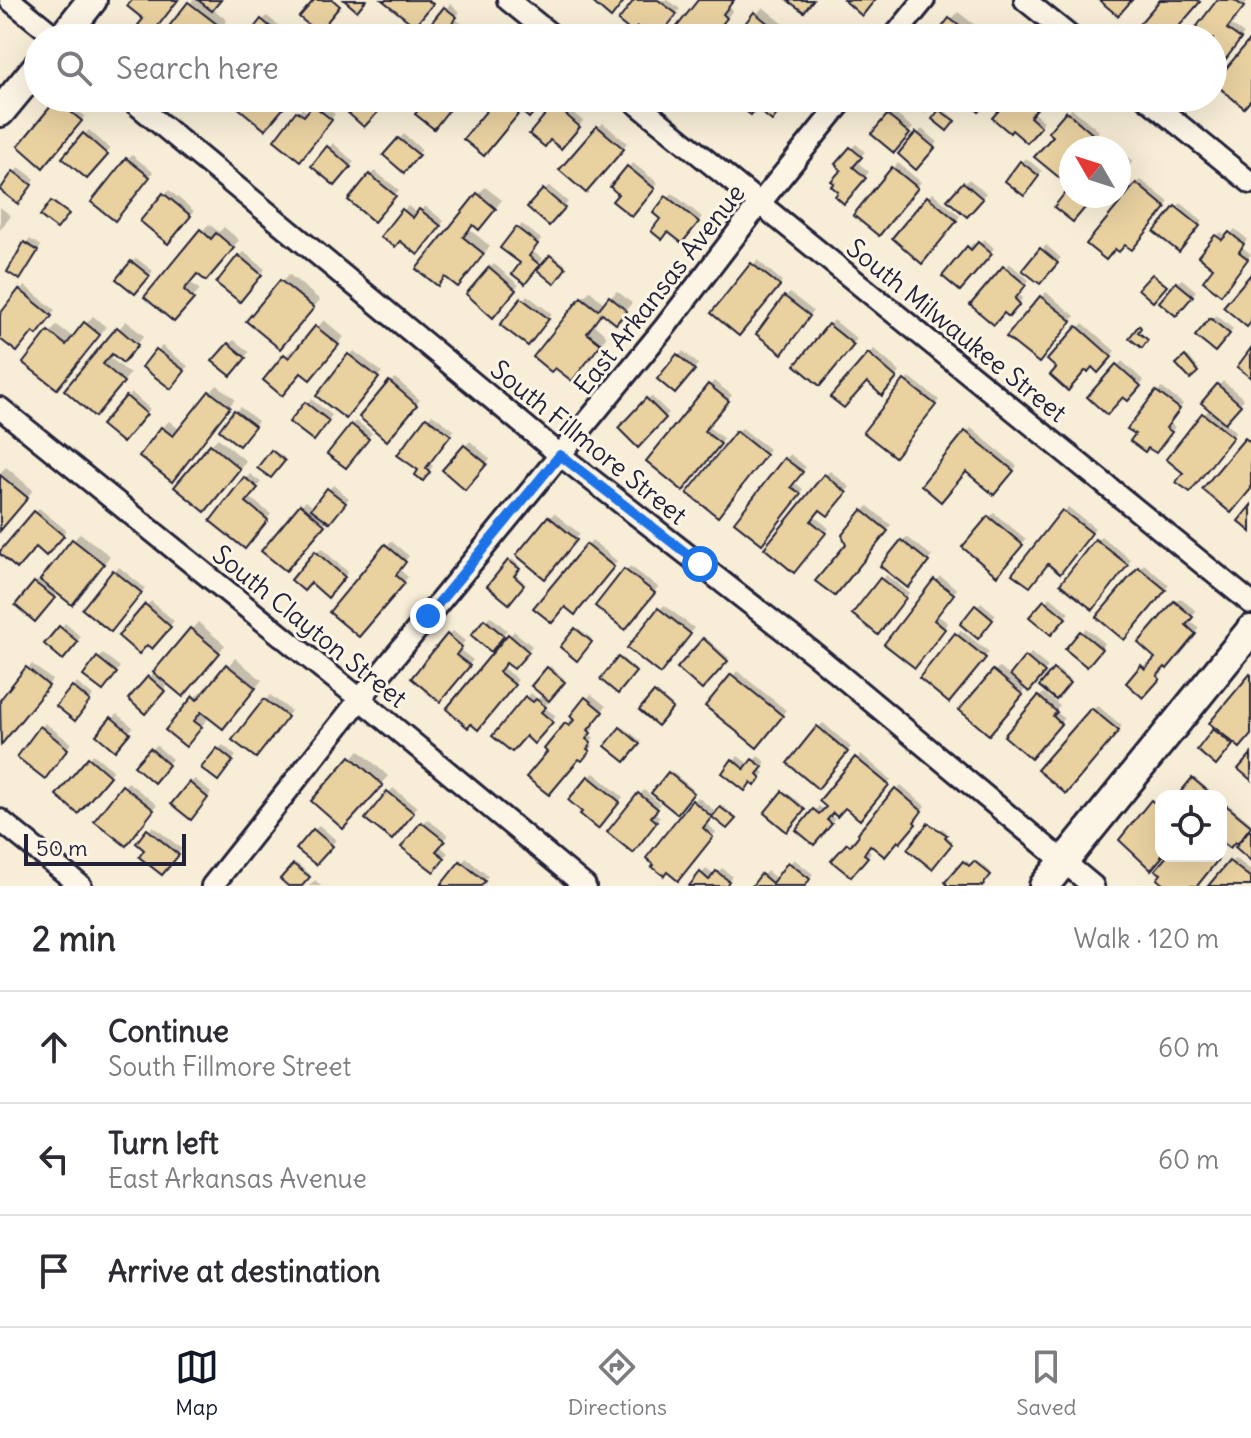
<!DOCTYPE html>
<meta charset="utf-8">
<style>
:root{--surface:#fff;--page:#f2f2f3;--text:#2b2b33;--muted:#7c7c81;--line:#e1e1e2;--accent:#111827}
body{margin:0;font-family:Delius,sans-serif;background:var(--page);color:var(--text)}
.controls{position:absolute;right:24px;bottom:24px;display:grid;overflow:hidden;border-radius:16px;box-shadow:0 8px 32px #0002}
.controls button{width:72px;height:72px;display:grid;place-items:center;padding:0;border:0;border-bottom:2px solid var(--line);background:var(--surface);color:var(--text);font:40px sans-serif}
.compass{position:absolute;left:1059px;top:136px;width:72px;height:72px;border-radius:50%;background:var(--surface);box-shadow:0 8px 32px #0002;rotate:309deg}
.scale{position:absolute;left:24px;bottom:20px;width:162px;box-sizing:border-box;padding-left:8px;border:4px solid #22223b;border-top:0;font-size:22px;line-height:28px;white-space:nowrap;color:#22223b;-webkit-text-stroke:6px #fcf5e5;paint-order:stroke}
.stop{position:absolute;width:24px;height:24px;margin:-18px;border:6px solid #1a73e8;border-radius:50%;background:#fff}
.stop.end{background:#1a73e8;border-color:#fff;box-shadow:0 2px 8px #0008}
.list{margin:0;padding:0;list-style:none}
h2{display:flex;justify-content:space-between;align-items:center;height:104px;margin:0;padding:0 32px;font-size:34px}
h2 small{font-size:26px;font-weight:400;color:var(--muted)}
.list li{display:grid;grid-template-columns:52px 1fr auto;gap:24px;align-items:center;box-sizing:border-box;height:112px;padding:0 32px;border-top:2px solid var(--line)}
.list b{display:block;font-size:30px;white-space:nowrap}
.list p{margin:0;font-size:26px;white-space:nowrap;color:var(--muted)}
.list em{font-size:26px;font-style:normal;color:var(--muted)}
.icon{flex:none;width:44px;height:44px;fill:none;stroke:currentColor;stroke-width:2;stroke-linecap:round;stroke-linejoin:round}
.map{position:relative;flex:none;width:1251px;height:886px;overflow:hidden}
.search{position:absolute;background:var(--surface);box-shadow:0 8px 32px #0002;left:24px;right:24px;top:24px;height:88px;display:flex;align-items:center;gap:20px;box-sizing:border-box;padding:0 28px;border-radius:44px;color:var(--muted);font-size:30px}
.sheet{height:440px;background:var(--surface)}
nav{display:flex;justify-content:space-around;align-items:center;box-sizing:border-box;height:112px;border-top:2px solid var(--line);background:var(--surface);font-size:22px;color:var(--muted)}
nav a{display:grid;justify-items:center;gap:4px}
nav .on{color:var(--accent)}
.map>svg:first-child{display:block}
</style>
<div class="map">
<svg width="1251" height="886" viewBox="0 0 1251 886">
<rect width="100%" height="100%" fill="#f8eed7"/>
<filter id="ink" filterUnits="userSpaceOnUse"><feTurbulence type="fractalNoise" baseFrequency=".0125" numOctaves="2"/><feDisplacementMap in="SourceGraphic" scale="16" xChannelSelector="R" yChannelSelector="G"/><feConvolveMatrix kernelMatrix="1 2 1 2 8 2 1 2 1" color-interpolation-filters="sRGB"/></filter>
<g filter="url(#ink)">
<g fill="#0003">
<polygon points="193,0 219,0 212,8 227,20 213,38 162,38"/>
<polygon points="637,0 668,0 680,9 660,35 654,38"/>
<polygon points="701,0 733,0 728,6 733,10 711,38 671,38"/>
<polygon points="1219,0 1244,0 1247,2 1230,24 1244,34 1213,74 1213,38 1191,38"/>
<polygon points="450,4 460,12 455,18 467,28 459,38 422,38"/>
<polygon points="763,7 786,26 776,38 736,38"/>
<polygon points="958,12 985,33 981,38 936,38"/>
<polygon points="267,16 284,30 278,38 248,38"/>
<polygon points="486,31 496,38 479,38"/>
<polygon points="61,98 85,116 47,160 20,146"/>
<polygon points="319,98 334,98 325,107 335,114 305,154 276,140 302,108 309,113 321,99"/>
<polygon points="363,98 378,109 364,124 350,112"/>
<polygon points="1012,98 1044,98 1032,112 1044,121 1027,140"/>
<polygon points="559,101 583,121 565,142 551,138 555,106"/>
<polygon points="1072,108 1099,131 1085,148 1071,148 1071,165 1056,136 1051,132"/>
<polygon points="943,109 955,119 947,128 935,119"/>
<polygon points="893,112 913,128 898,145 874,134"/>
<polygon points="603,123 627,143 590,186 562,170"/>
<polygon points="922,129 938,142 921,163 918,133"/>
<polygon points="89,130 110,149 91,172 84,135"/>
<polygon points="404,134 422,150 404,170 386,155"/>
<polygon points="333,143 354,162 334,184 314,165"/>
<polygon points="1110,143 1117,148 1104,148"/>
<polygon points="856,144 865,152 856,161 869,172 844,201 841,192 844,170 837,164"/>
<polygon points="1119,150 1133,161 1119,178"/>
<polygon points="132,155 153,172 120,214 94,202"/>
<polygon points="1026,158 1042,171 1029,189 1022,163"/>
<polygon points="633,163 658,183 636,210 613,187"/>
<polygon points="898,163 921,182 883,229 855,215"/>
<polygon points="19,167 35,179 22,196 2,189"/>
<polygon points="375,171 399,190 378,215 351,200"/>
<polygon points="969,179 986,193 967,214 950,200"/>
<polygon points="1141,180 1169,202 1136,243 1137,184"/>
<polygon points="549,186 568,202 549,224 530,207"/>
<polygon points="485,187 502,200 486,220 474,223 469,229 490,246 465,278 446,275 478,194"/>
<polygon points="169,190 194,211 172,237 142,221"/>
<polygon points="672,193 702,217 686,236 663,219 668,198"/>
<polygon points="933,193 960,216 926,257 928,197"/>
<polygon points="54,201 69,212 57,226 43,215"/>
<polygon points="1181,203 1203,221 1184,245 1176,208"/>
<polygon points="408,206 418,214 425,206 444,221 423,248 403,211"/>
<polygon points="0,207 11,216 0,230"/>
<polygon points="209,224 219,232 224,227 239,240 213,272 198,272 190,282 200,290 174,320 202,231"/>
<polygon points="522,224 541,239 532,251 543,259 530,277 523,263 518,229"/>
<polygon points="1235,229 1247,239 1242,247 1251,254 1225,288 1216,268 1216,236 1221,232 1228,237"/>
<polygon points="30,239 41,246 24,273 26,244"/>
<polygon points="984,239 994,248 964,284 944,276 973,243 977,246"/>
<polygon points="1046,245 1061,258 1044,277 1042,250"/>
<polygon points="244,252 265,269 244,295 239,257"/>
<polygon points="553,255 566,265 553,281 540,270"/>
<polygon points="136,258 153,271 140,287 132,262"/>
<polygon points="757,260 782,281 744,329 753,265"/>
<polygon points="1009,263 1029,280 1018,294 1023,298 1009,314 973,305"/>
<polygon points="494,264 519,285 498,311 490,268"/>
<polygon points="289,274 320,300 287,339 249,321"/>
<polygon points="1182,279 1196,291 1176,313 1177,283"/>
<polygon points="25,286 55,310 41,328 0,336 0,317"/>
<polygon points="590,291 605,304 617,291 632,303 623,314 603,311 593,324 607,336 579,371 582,298"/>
<polygon points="1046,292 1075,316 1043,356 1009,337"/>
<polygon points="790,293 813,311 786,347 785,298"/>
<polygon points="527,295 552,314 532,339 503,324"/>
<polygon points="1216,315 1233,329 1220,345 1211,319"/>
<polygon points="93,316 106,327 64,380 26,362 57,325 74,338"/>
<polygon points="324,320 344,337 310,378 286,356 293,349 296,352"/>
<polygon points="834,320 857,339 825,379 798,365"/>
<polygon points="126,321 144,336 130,353 112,351 108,356 130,374 102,407 66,390"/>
<polygon points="1083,323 1115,351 1098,370 1092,365 1059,367 1050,360"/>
<polygon points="234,340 249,352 235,369 229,344"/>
<polygon points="162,346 188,366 176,382 158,350"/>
<polygon points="874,349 900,372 887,389 867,380 833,396"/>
<polygon points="354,351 382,372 350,412 350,355"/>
<polygon points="683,351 698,364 679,387 679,356"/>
<polygon points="1188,356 1199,369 1190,376 1179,364"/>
<polygon points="1122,361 1144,381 1128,398 1123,394 1090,396"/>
<polygon points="910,377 939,400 899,450 866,431"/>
<polygon points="395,378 420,400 392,433 391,383"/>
<polygon points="714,381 732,395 707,426 724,439 687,484 710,385"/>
<polygon points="1223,381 1244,399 1224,422 1236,432 1194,485 1186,473 1168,459 1210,408 1204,402"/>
<polygon points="217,385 235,399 179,472 162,428 169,421 180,430"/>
<polygon points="1162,388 1183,404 1169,422 1175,427 1160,446 1157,392"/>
<polygon points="132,393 150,409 127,436 127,398"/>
<polygon points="651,396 669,413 638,445 620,428"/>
<polygon points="311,399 332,415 318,434 292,421"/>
<polygon points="240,407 258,421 243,439 222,430"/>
<polygon points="432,414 454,430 429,463 433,466 427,474 400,454"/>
<polygon points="356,421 372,433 350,461 352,425"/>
<polygon points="742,428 769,449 722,510 737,432"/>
<polygon points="971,428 1017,466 999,487 967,433"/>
<polygon points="218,438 246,461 212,502 211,445"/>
<polygon points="470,441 490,459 465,487 445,470"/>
<polygon points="274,450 285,458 271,476 260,467"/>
<polygon points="790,454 806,467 794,482 803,489 766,537 736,522"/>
<polygon points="6,467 33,490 0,530 0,473"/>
<polygon points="830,471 850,487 832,509 821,508 814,516 829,528 794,571 825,475"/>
<polygon points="250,474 261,482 249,497 271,514 249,542 212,521"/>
<polygon points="333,485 349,498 334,516 328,519 290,564 301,505 306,501 314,508"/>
<polygon points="868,506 891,525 839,589 848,544 844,535"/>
<polygon points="1068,507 1095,528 1065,567 1048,562 1015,574"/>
<polygon points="39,508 66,530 51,549 36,545 35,512"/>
<polygon points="554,513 580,534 549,572 519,555"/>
<polygon points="994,513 1026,539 1001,569 990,517"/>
<polygon points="80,533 110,556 79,595 58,592 39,615 18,605 36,583 40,578 42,580"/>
<polygon points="1101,536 1131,560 1097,603 1097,540"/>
<polygon points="907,537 932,556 912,581 902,541"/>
<polygon points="592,540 617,561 579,608 565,605 536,607"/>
<polygon points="391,541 409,556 399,569 408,577 364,630 331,611"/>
<polygon points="321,548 348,572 332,591 316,553"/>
<polygon points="512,559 520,566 514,573 524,582 509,601 490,585"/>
<polygon points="1144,564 1169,585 1128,633 1099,617"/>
<polygon points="630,566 658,587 630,623 597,606"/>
<polygon points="119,567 145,588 115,625 115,572"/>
<polygon points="886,575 909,593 882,628 854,614"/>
<polygon points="940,576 957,589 937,615 948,623 919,661 887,644"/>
<polygon points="1050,597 1069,613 1051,633 1032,617"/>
<polygon points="1180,598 1196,611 1189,620 1199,628 1171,662 1165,665 1160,671 1163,673 1143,695 1129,683 1147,662 1151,666 1158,658 1175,602"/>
<polygon points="151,601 174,621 152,646 148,643 121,636"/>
<polygon points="981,602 996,615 982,631 963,623"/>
<polygon points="664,605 694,628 664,667 630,648"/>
<polygon points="490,616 507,630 495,644 485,621"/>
<polygon points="198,622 225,645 190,687 170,683 145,711 131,699"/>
<polygon points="65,623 81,637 63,657 47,644"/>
<polygon points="578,628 592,639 577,658 563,647"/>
<polygon points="1086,628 1105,643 1091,660 1068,648"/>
<polygon points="961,630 989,652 954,696 956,634"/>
<polygon points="453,631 465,641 459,649 473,660 444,695 448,635"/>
<polygon points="514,631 532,646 518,662 507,661 502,667 518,680 482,723 510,636"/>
<polygon points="706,638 729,658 702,688 680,668"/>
<polygon points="1031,653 1048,667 1033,685 1027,687 993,728 995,671 999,667 1011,677"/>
<polygon points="103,654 120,667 107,684 98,659"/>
<polygon points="621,657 636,670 617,692 602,679"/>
<polygon points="235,658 262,680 230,720 210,716 193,737 194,698 201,691 205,694"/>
<polygon points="32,664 52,680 1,742 0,703"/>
<polygon points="550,666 565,679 547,700 549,702 544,707 556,716 539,736 526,734 495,736 531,693 538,699 544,694 534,686"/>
<polygon points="1056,668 1071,681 1056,698 1042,685"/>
<polygon points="737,671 786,710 761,740 733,676"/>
<polygon points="1251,676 1251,733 1235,741 1221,759 1215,731"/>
<polygon points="77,683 93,696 79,714 73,688"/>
<polygon points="657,692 673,706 658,724 642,710"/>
<polygon points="1044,693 1060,706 1055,711 1064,718 1035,752 1039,697"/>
<polygon points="591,694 606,706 591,725 594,728 589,734 594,738 590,743 593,746 586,754 550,752 547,749"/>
<polygon points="270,695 291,711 260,751 235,739"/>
<polygon points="1097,705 1122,726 1070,787 1040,770"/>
<polygon points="117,714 133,727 119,744 113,719"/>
<polygon points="45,723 71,743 49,772 41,728"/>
<polygon points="823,723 851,747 823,782 818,728"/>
<polygon points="623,727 641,741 625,759 608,745"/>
<polygon points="156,745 172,759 154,780 137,766"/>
<polygon points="223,745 236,756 222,774 218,749"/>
<polygon points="359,750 388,776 350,819 314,800"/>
<polygon points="93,754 113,770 82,806 89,759"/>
<polygon points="861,754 891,780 864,813 845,806 833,811 830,815 835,819 819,838 799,830 819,806 825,811"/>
<polygon points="738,756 750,765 758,756 766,762 760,769 764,773 755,783 734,761"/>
<polygon points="671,771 694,790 677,811 654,793"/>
<polygon points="594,773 623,797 602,822 585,811 589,777"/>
<polygon points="1195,778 1209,790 1204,796 1182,796 1181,795"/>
<polygon points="195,779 211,793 196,813 190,783"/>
<polygon points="128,782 157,805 130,839 97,821"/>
<polygon points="901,785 925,806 917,816 919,818 904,836 871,843 867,848 871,852 855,870 848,845 852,840 855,843"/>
<polygon points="393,788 417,807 396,833 368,818"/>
<polygon points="644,790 660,804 654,812 660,817 637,845 640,795"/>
<polygon points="785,791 805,807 787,829 767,813"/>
<polygon points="698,797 717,813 723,806 736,817 727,827 712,815 706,823 716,832 682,874 693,802"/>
<polygon points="1230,806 1251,823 1249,827 1251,829 1251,858 1235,839 1221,838 1221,817"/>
<polygon points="427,819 448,835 439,845 448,853 439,865 422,824"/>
<polygon points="931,823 940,830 942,828 947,832 945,835 952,841 932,866 910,848"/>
<polygon points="319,825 336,840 316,862 299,848"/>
<polygon points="153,826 182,849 166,868 139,843"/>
<polygon points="466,858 488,876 479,886 443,886"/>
<polygon points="1235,858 1251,870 1251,886 1211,886"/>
<polygon points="794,859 813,874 803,886 754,886 767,871 777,879"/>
<polygon points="966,860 972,866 977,861 991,872 980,886 950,886 948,882"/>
<polygon points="296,863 310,874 300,886 291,886 283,879"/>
<polygon points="722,868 732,876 725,885 727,886 692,886 706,869 715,876"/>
<polygon points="315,880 321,886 309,886"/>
</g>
<g fill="#e9d1a0" stroke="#22223b" stroke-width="2">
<polygon points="132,0 178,0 151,35 138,25 143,19 127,6"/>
<polygon points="198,0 221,0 212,11"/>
<polygon points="314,0 333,0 340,6 318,33 299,17"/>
<polygon points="344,0 366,0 357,11"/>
<polygon points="382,0 427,0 433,4 415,26"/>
<polygon points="590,0 625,0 611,18"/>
<polygon points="634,0 658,0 677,14 658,38 651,38 637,27 633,33 618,21"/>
<polygon points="698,0 734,0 723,14 727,18 711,38 668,38"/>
<polygon points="787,0 813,0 804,12"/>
<polygon points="844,0 875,0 862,16"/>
<polygon points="1099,0 1132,0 1118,16"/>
<polygon points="1160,0 1197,0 1200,2 1169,38 1145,38 1135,29"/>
<polygon points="1217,0 1234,0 1244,7 1227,29 1241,39 1213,76 1213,38 1188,38"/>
<polygon points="188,2 222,28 214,38 160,38"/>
<polygon points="444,7 457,17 452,23 464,33 460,38 419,38"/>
<polygon points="754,12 781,34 777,38 734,38"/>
<polygon points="949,18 975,38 934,38"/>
<polygon points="261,19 281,36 279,38 246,38"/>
<polygon points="1251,38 1251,100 1244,108 1214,83"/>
<polygon points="240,98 292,98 265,130 235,105"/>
<polygon points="316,98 335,98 328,107"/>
<polygon points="360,98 378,112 364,127 348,113"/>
<polygon points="428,98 450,98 455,102 434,129 415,114"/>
<polygon points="497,98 546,98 529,118 521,111 484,156 463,139"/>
<polygon points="745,98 789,98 772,121 756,108 751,115 739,106"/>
<polygon points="908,98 935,98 925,111"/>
<polygon points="963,98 991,98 979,112"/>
<polygon points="1010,98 1042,98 1044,100 1030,117 1041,127 1027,143 1012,130 1010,133 992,118"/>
<polygon points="56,100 82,121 43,168 18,146"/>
<polygon points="554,104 580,127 561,149 550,140 545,147 529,134"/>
<polygon points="313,105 332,120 300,161 274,140 296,111 304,116"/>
<polygon points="939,110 955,121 947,131 932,119"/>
<polygon points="1066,111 1096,137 1087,148 1071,148 1071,167 1061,179 1034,157 1053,136 1048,132"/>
<polygon points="887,115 910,134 894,153 871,134"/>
<polygon points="597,126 624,149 586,193 559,170"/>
<polygon points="916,132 935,148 916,170 898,154"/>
<polygon points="83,133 108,155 87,179 62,158"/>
<polygon points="398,138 419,155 404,173 383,155"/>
<polygon points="327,146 351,167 335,186 311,166"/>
<polygon points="850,147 862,157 853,167 866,178 844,204 835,196 838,192 831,186 834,183 831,181 841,170 835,164"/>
<polygon points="126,158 150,177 115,221 91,202"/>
<polygon points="1020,161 1039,176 1024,196 1005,181"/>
<polygon points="1119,163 1127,169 1119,179"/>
<polygon points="627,166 655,189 632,217 612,201 618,194 610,187"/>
<polygon points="892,167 918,188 879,236 853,215"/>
<polygon points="13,171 32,185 18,204 0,190"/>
<polygon points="369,174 396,196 374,222 348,200"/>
<polygon points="963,182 983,199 967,217 947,200"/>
<polygon points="1136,183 1166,208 1132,250 1125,245 1119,252 1115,249 1106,260 1086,244"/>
<polygon points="1071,185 1071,196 1106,196 1095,209 1089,203 1073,222 1054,207"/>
<polygon points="543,189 565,208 549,226 527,207"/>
<polygon points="163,193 191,216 168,244 140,221"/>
<polygon points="477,193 496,209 479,230 473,225 463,237 484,254 458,287 445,277 438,286 416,269"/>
<polygon points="666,196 699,222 682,243 668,232 662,240 651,231 660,219 653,213"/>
<polygon points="927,196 957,221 922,264 892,238"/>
<polygon points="51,201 69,214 57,229 40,216"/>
<polygon points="1175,206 1200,226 1179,252 1154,232"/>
<polygon points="402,209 413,218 419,209 441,226 418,255 400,241 395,247 380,237"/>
<polygon points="516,227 538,244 529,256 540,265 525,284 512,274 520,263 500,248"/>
<polygon points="200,229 211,239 216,233 234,248 206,281 197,274 184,290 194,299 174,322 144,297"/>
<polygon points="1229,232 1244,244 1239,252 1248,259 1221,295 1203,281 1213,268 1198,256 1215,235 1222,240"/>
<polygon points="24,242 38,251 20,280 7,272"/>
<polygon points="978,242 992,254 960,291 942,276 967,246 971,250"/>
<polygon points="1040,248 1058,263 1040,284 1022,270"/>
<polygon points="238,255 262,275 240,302 216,283"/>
<polygon points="550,255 566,268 554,284 537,270"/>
<polygon points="131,261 150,276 135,294 116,279"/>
<polygon points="751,263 780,286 739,336 711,313"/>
<polygon points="1003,266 1026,285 1015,299 1020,304 1009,317 1004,313 994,325 970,305"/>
<polygon points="489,267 516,290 493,318 466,294"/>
<polygon points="1152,274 1167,286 1153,302 1138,289"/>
<polygon points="1251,274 1251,322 1247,327 1223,307"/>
<polygon points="280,280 314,308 280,349 246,321"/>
<polygon points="1176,282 1193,296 1176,316 1159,302"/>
<polygon points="19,289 52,316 37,335 33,332 17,352 0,339 0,314"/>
<polygon points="609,296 627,311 616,324 602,313 587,333 601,344 572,381 555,368 551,372 533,357 581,297 598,310"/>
<polygon points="784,296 810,316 782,354 756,334"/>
<polygon points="1040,296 1072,321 1039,363 1006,337"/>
<polygon points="521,298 549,319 528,346 500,325"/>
<polygon points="1210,318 1230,334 1215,352 1195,336"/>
<polygon points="84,322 100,335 57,389 23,363 48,331 66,345"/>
<polygon points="828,324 854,345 820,386 795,365"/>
<polygon points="1139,325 1141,328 1138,332 1148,340 1142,348 1129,338"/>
<polygon points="315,326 339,345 310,380 301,373 282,396 263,380 284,354 289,358"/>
<polygon points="1077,326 1112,357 1098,373 1092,367 1088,372 1085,371 1068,391 1050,375 1056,368 1047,360"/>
<polygon points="117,327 138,345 123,363 112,354 103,364 124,382 95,417 64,390"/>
<polygon points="228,343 246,358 231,376 212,361"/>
<polygon points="1251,348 1251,378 1237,367"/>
<polygon points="156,349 185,371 171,389 142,367"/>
<polygon points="868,353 897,378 882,396 867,382 844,408 830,397"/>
<polygon points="348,354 379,378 346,419 316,396"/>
<polygon points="677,354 695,370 675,394 657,379"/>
<polygon points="1185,356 1198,372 1190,379 1176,364"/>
<polygon points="1116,364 1141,386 1128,401 1123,397 1107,415 1087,397"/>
<polygon points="904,380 936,405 895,457 863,432"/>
<polygon points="389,381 417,405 387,441 359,417"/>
<polygon points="708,384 729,401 704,431 721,444 683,491 646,461"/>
<polygon points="1217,384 1241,405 1225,423 1201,403"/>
<polygon points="209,391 230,407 172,482 139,456 161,427 173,436"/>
<polygon points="1156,391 1180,409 1166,428 1172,432 1156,453 1148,448 1145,452 1130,441 1135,434 1127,429"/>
<polygon points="126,396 147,414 123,443 101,425"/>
<polygon points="646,398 666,418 638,448 618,428"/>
<polygon points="305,402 329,421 314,441 289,422"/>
<polygon points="234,410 255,426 239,446 219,430"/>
<polygon points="1202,413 1233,437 1190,492 1176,482 1183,473 1166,459"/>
<polygon points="426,417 451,435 426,468 430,472 423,481 415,475 418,470 397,455"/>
<polygon points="351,424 369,439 346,468 327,454"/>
<polygon points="736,431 766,455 718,517 687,493"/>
<polygon points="965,431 1014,471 994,495 966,472 941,502 921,485"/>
<polygon points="1245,438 1251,443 1251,489 1231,513 1202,489"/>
<polygon points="210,444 240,469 205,512 174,487"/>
<polygon points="464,445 487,464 465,490 442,470"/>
<polygon points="271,450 285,461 271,478 257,468"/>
<polygon points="784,458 803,472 791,487 801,494 762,544 734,522"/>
<polygon points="824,474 847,493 828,516 820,510 811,521 826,533 794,573 764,548"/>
<polygon points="0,475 28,498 0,531"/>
<polygon points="244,477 258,488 246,502 268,520 245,549 210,521"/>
<polygon points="327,488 346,503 330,523 311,509"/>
<polygon points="300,504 325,525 286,571 261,551"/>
<polygon points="1251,505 1251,532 1238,521"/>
<polygon points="862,510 888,531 835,596 815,581 846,544 842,535"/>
<polygon points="1062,510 1092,533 1060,574 1048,564 1030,587 1012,574"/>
<polygon points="34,511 64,536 46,556 36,547 17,569 0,554 0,551"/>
<polygon points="548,516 577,540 545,579 516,555"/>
<polygon points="988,516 1023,545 997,576 962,547"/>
<polygon points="72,539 104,564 72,605 40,580"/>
<polygon points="1095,539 1128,565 1093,610 1060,584"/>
<polygon points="901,540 929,562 908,588 880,566"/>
<polygon points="385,544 406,562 396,575 405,583 359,637 329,612"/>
<polygon points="586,544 614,567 575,615 565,607 552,623 533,608"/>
<polygon points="315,551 345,577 328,598 311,583 304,591 291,580"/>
<polygon points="508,560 520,569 514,576 524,585 509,604 487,586"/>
<polygon points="1138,567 1166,590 1124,640 1096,617"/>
<polygon points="624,569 655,593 625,630 595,606"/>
<polygon points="113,570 142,593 111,632 82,609"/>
<polygon points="880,578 906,598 878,635 852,614"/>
<polygon points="934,579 954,594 934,620 945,629 915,668 884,644"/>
<polygon points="34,582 55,598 35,622 15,605"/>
<polygon points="1044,600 1066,618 1051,635 1029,617"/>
<polygon points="1174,601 1193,617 1186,625 1196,634 1167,669 1165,667 1157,676 1160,679 1143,698 1126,683 1141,665 1145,669 1155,658 1138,643"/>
<polygon points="145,604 171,627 152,649 147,645 139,654 118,636"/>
<polygon points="975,605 993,620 978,639 960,624"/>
<polygon points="658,608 691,634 660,674 627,648"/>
<polygon points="484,619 504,636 491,652 471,635"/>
<polygon points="59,626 78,642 63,660 44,644"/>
<polygon points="190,628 220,653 183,697 153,672"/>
<polygon points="575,628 592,642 577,661 560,647"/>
<polygon points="1080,631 1102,649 1087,667 1065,649"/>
<polygon points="955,633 986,658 949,703 919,678"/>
<polygon points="447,634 462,647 456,655 470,666 440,702 411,678"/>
<polygon points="508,634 529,652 514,669 506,663 499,672 515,685 478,730 471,724 468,728 446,709"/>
<polygon points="703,638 728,661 702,690 677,668"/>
<polygon points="1025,656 1045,673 1029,692 1010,675"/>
<polygon points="97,657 117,673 103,691 83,676"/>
<polygon points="618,657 636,672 618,694 600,679"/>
<polygon points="226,664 256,688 223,729 201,712 194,721 202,727 186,747 165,730 193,696 197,700"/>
<polygon points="26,667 49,686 1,745 0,700"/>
<polygon points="547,667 565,682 549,701 531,686"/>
<polygon points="1053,669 1070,683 1056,700 1039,686"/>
<polygon points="993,670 1023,695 989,735 959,710"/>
<polygon points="731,674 783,716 757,748 705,706"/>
<polygon points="1250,674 1251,675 1251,735 1240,748 1209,723"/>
<polygon points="148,676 165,691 145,714 128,699"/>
<polygon points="72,686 90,701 75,721 56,706"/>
<polygon points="654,692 673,708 658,726 639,710"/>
<polygon points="525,696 533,702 536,699 546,707 541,712 553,722 534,744 526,736 512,752 492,736"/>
<polygon points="1038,696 1057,712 1053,716 1061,724 1031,759 1004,736"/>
<polygon points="585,697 603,712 588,730 591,733 586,739 591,743 587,749 590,751 582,761 579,759 549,795 526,777 547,752 544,749 565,723 569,726 574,720 570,716"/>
<polygon points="264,699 288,717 256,758 232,740"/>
<polygon points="1091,708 1119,731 1066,794 1037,770"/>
<polygon points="111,717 130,733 115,751 96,735"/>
<polygon points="40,726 68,749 45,779 17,757"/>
<polygon points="817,726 848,752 818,789 787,763"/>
<polygon points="620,727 640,744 625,762 605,746"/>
<polygon points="1213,729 1233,745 1216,766 1197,750"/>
<polygon points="150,748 169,765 154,783 134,766"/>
<polygon points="217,748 233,761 218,781 201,768"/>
<polygon points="1251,754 1251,780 1238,769"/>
<polygon points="350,756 383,785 343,829 311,801"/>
<polygon points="88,757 110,776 78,814 56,795"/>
<polygon points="855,757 889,785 860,820 845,808 837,817 833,813 827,820 832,824 814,845 796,830 813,809 819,814 826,807 819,801"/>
<polygon points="732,759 744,769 752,759 763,767 757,774 761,778 755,786 751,782 745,791 722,773"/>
<polygon points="668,772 694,793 677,814 651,793"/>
<polygon points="588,776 620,802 598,829 580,814 582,812 568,800"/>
<polygon points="1192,778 1209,792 1206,796 1178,795"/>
<polygon points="189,782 208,798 191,820 171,804"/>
<polygon points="122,785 154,810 126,846 94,821"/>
<polygon points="895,788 922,811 914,822 916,824 900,843 898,841 885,857 870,845 864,854 868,857 851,877 831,861 847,843 850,846 859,835 858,833"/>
<polygon points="387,791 414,813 392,840 365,819"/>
<polygon points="782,791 805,810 787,832 764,813"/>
<polygon points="638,793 658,809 651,817 657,822 633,853 607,832"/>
<polygon points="692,800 712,817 703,828 713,837 678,881 667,872 664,876 652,867 654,865 646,858"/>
<polygon points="1151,800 1161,809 1161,856 1163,856 1151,870 1119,840"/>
<polygon points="1227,806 1251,826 1237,844 1235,842 1230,848 1221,841 1221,814"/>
<polygon points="720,807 736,819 727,829 712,817"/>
<polygon points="421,822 445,841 436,851 445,858 434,872 401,847"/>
<polygon points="928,823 947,835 945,837 952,844 932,869 907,849"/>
<polygon points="147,829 179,855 162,875 139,857 144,850 136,843"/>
<polygon points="313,829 333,846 316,865 296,849"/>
<polygon points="1249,830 1251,832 1251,861 1235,847"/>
<polygon points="1167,856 1213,856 1218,860 1197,886 1162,886 1164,885 1157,879 1161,874 1155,870"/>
<polygon points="460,861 485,881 481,886 440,886"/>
<polygon points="963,861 969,866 974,861 991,875 982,886 948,886 945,882"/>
<polygon points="1229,861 1251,878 1251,886 1208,886"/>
<polygon points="788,862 810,879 805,886 752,886 761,874 772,883"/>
<polygon points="293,864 310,877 302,886 288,886 280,879"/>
<polygon points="716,871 729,881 726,886 689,886 700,872 709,880"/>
</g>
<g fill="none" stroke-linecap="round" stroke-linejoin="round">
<defs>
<g id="street">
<polyline points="10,0 57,38"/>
<polyline points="508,0 555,38"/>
<polyline points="1025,0 1072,38"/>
<polyline points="893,38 924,0"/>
<polyline points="129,98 560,455 817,656 1093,886"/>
<polyline points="630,98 1251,603"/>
<polyline points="1146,98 1251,183"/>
<polyline points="0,408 360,699 585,886"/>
<polyline points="0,820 81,886"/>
<polyline points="212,886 360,699 665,327 760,203 845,98"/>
</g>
<g id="secondary">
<polyline points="62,38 92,0"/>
<polyline points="0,112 38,66"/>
<polyline points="1044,886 1251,630"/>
</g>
</defs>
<use href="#street" stroke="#22223b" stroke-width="26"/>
<use href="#secondary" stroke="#22223b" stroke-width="34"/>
<use href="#street" stroke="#fcf5e5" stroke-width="20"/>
<use href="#secondary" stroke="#fcf5e5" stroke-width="28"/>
</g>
</g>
<g fill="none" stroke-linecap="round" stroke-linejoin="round" filter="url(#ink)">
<polyline stroke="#1a73e8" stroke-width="10" points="428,616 560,455 700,564"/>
</g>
<g text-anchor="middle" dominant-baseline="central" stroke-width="6" stroke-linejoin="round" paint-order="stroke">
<g font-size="26" fill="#22223b" stroke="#fcf5e5">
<text transform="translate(659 289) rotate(-52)">East Arkansas Avenue</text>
<text transform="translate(957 330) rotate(39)">South Milwaukee Street</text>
<text transform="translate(589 442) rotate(39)">South Fillmore Street</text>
<text transform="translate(310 626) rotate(39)">South Clayton Street</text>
</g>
</g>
</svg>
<div class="controls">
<button><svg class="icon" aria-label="locate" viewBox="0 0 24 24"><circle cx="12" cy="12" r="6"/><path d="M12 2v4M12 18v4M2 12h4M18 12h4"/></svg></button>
</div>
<svg class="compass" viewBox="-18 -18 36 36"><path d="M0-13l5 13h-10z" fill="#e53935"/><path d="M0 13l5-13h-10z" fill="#7c7c81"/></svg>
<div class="scale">50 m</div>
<div class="stop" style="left:700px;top:564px"></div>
<div class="stop end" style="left:428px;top:616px"></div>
<div class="search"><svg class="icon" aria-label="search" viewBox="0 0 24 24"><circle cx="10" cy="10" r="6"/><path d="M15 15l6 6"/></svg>Search here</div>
</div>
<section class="sheet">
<h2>2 min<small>Walk · 120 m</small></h2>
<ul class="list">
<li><svg class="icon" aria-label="ahead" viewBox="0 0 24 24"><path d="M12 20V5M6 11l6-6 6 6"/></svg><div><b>Continue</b><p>South Fillmore Street</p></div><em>60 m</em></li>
<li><svg class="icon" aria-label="left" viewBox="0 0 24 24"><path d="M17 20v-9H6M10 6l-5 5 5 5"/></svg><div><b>Turn left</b><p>East Arkansas Avenue</p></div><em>60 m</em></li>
<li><svg class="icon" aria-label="arrive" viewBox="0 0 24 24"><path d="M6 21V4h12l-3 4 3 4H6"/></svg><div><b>Arrive at destination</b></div></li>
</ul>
</section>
<nav>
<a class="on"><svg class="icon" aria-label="map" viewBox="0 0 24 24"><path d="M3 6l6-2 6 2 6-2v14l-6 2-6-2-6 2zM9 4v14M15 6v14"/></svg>Map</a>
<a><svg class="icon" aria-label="directions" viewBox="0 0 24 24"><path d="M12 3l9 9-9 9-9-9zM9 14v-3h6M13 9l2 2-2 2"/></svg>Directions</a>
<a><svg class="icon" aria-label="saved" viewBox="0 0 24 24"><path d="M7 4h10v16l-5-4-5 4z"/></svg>Saved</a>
</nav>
